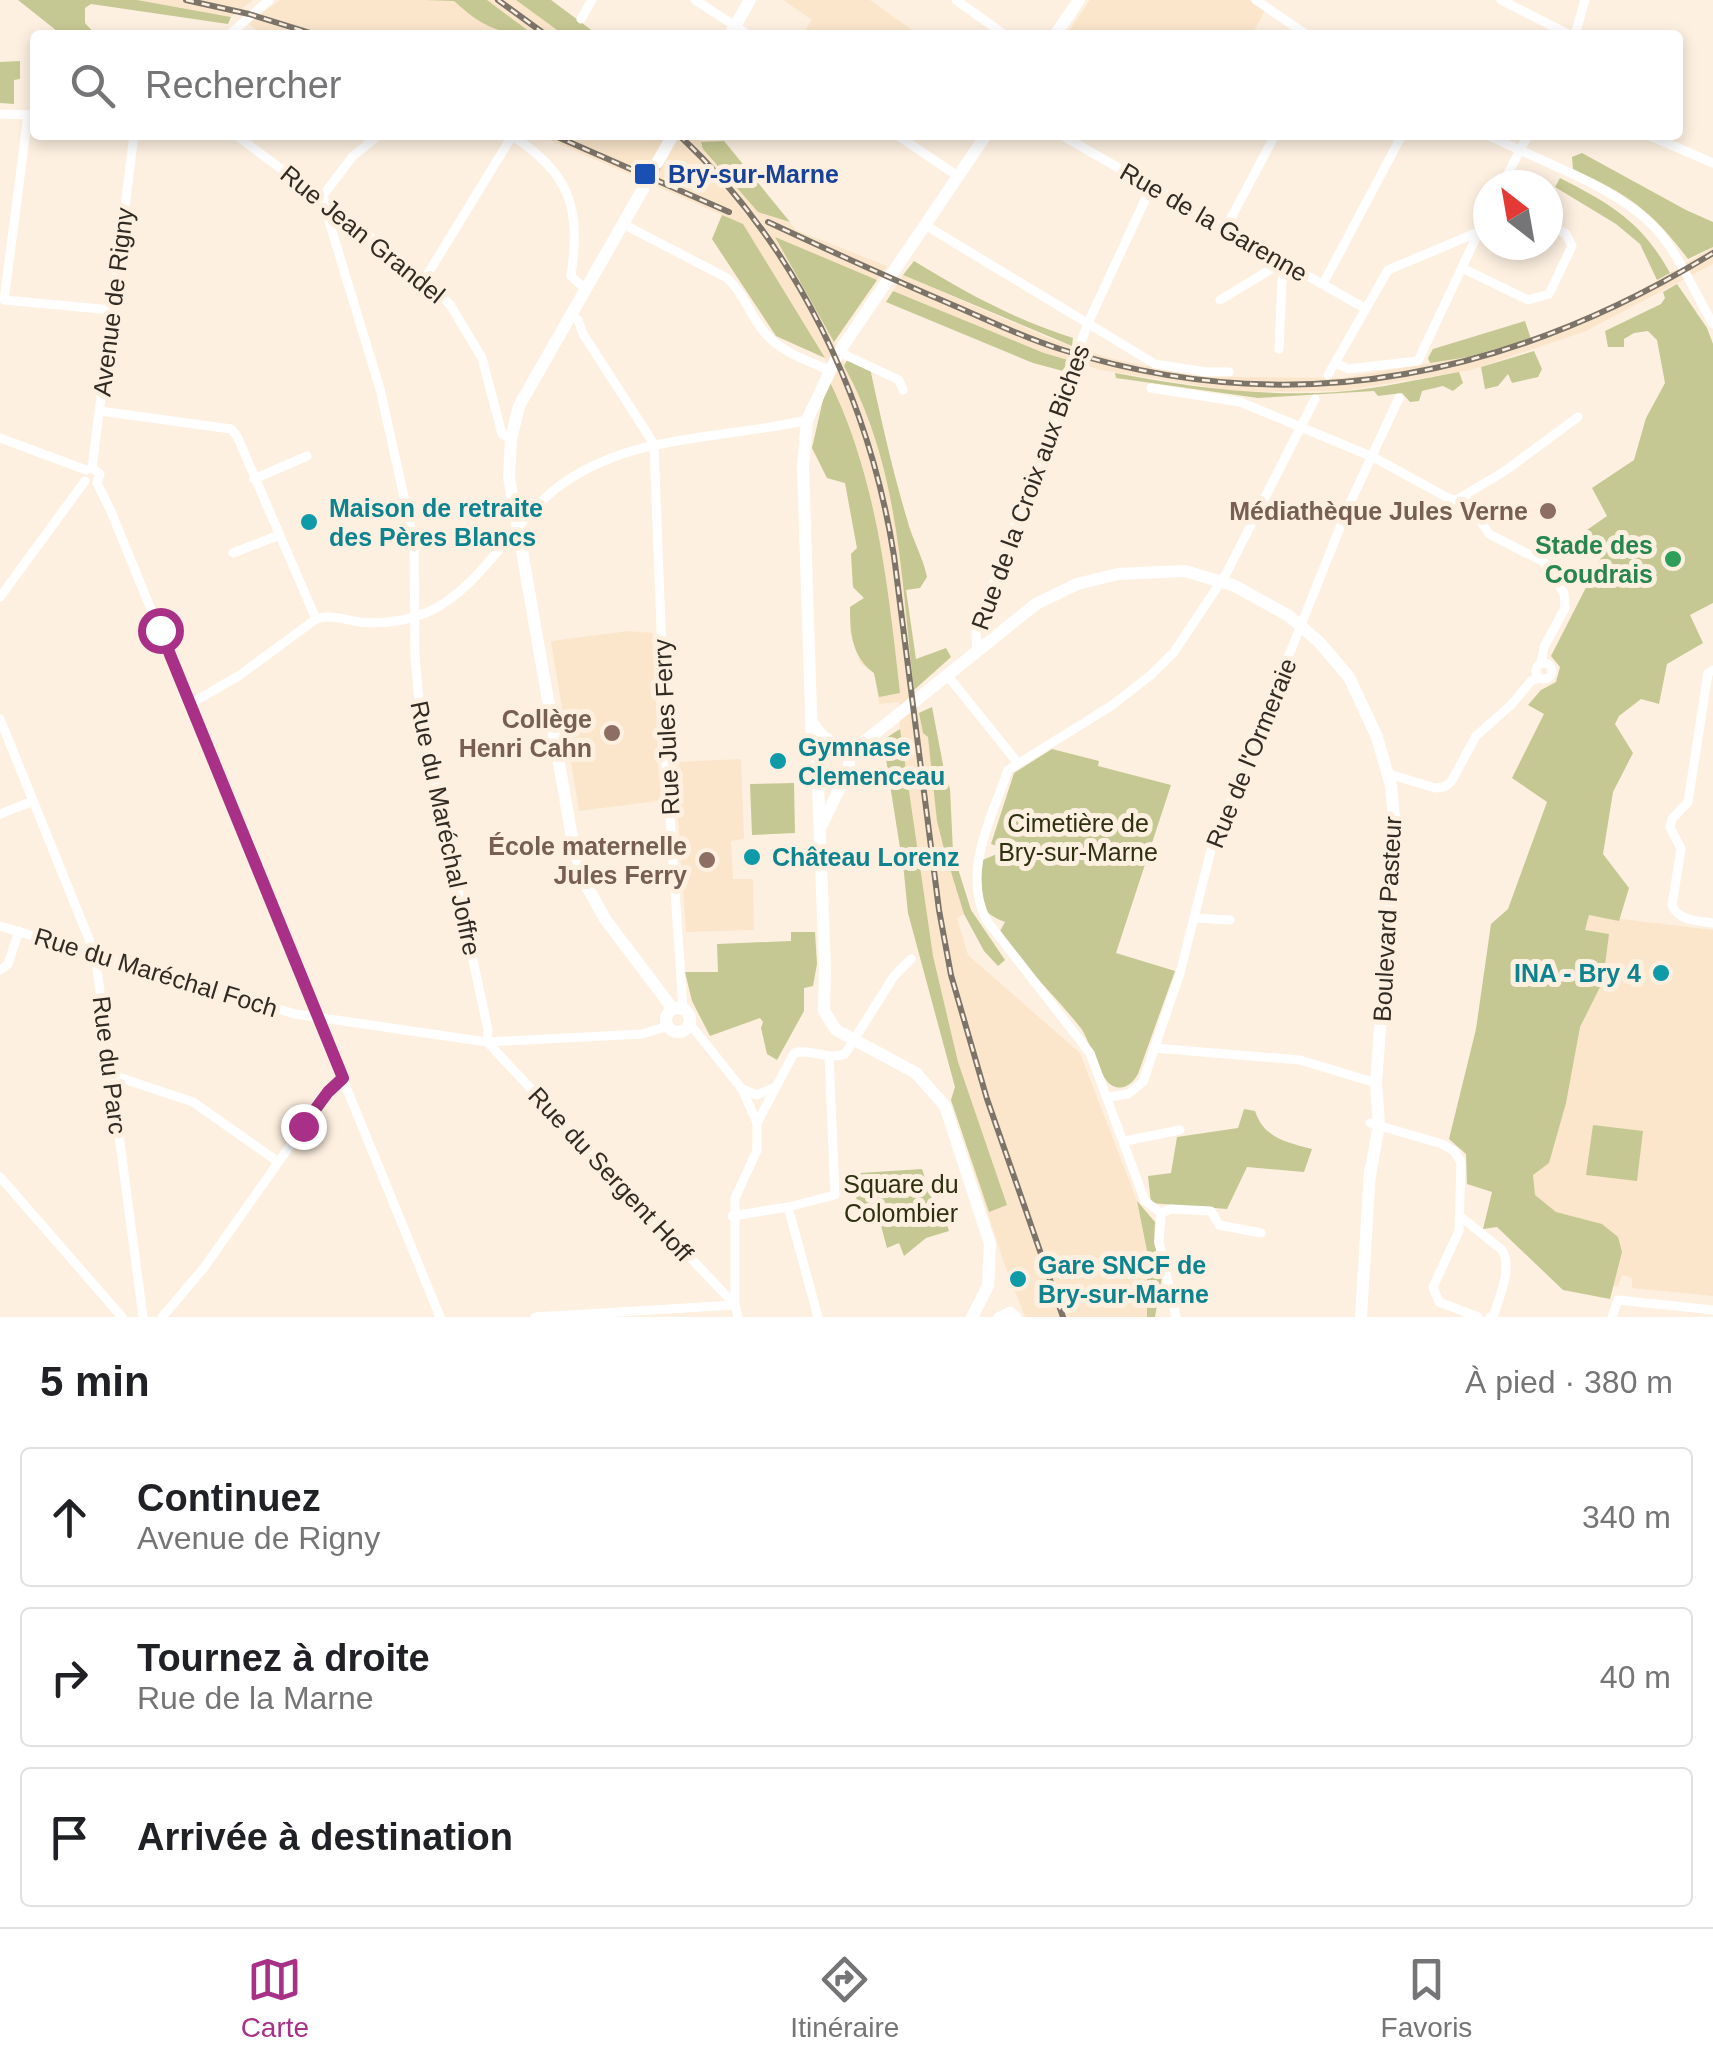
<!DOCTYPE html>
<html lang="fr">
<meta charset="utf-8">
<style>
:root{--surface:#fff;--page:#f2f2f2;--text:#202124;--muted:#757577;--line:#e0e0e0;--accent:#a83187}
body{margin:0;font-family:Arial,sans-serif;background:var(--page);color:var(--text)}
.compass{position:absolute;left:1473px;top:170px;width:90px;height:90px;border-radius:50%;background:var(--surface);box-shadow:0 5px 15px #0003;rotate:329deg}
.stop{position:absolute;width:30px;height:30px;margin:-22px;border:8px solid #a83187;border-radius:50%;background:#fff}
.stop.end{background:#a83187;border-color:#fff;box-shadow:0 2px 10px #0008}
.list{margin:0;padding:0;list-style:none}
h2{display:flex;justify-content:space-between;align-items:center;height:130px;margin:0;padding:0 40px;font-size:42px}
h2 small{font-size:32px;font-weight:400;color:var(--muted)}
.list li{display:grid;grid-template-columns:65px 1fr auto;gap:30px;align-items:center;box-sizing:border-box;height:140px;margin:0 20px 20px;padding:0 20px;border:2px solid var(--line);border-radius:10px}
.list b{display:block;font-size:38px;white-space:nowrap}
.list p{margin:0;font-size:32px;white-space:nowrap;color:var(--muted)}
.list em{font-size:32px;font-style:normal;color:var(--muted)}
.icon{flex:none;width:55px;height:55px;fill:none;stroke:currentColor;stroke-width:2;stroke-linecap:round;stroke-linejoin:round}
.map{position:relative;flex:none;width:1713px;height:1317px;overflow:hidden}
.search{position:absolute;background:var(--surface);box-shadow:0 5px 15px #0003;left:30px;right:30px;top:30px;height:110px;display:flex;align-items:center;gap:25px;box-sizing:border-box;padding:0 35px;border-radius:10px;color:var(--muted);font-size:38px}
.sheet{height:610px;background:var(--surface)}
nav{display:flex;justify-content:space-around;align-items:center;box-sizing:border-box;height:140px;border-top:2px solid var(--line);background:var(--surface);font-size:28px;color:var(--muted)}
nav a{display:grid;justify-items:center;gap:5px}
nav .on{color:var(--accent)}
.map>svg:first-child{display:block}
</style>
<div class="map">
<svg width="1713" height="1317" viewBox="0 0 1713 1317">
<rect width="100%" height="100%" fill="#fdf0e1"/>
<g fill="#fbe6cc">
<polygon points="137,0 253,0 231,17"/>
<polygon points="280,0 551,0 598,35 262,35 248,23"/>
<polygon points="783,0 870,0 919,35 802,35 812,20"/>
<polygon points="1090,0 1249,0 1265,10 1252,35 1066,35"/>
<polygon points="539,135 689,135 701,141 724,141 796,230 887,266 834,342 844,364 849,357 870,368 896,518 916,665 927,677 914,690 919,713 932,707 944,772 950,789 953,853 971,910 957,918 968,955 1080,1053 1137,1201 1147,1251 1147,1317 1025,1317 1005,1266 951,1100 955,1087 908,913 904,873 883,740 900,729 899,702 879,704 874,673 860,663 850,633 850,607 864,598 853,587 851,554 857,548 845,483 827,478 812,448 830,370 825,358 776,336 712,239 722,215"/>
<polygon points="1713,247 1713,264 1586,331 1471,370 1342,391 1238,392 1101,370 1044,353 893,291 903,275 1051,339 1109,358 1165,370 1239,377 1341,378 1468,357 1531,339 1626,299"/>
<polygon points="629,631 653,633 659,781 663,782 665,800 579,811 551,641"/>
<polygon points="741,759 744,839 731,841 733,879 753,879 754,930 686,932 674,762"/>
<polygon points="1589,915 1713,930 1713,1296 1632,1288 1632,1278 1622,1275 1618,1287 1578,1282 1518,1229 1528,1089"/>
</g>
<g fill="#c5c892">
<polygon points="18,0 137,0 231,17 228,24 91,4 85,8 85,23 96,35 62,35"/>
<path d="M425 0H487L534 35C499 35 480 25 454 1Z"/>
<polygon points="516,0 551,0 598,35 564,35"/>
<polygon points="20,61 20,79 14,80 14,104 0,103 0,62"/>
<polygon points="724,141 790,222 758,212 703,149 701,142"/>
<path d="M1582 153 1686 210 1713 222V247L1688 259C1651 210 1629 195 1573 169L1572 157Z"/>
<path d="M1560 178C1611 204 1642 222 1670 273L1657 280 1640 244 1616 224 1555 187Z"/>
<polygon points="722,215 743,224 825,358 776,336 712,239"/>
<polygon points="775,237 877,280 834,342"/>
<path d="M914 261C965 292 1015 320 1073 338L1072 346 903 275Z"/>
<polygon points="1677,284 1707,328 1713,344 1713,603 1690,615 1703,643 1667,664 1659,704 1641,699 1619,716 1615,724 1633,753 1613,792 1603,854 1629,888 1619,921 1589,915 1585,930 1609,934 1603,981 1580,1027 1566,1103 1549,1163 1533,1175 1535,1195 1556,1212 1602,1224 1618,1237 1622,1252 1610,1299 1563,1290 1497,1227 1483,1229 1492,1192 1467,1184 1466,1154 1449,1139 1476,1029 1491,924 1508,909 1547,802 1512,778 1544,714 1528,705 1541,690 1556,682 1560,667 1551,656 1601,558 1584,532 1607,516 1592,488 1634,460 1646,418 1665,383 1657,340 1648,331 1634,333 1624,339 1624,347 1608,347 1605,331 1661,304 1665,298 1663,292"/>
<polygon points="893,291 1044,353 1068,360 1063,371 1033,363 886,302"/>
<polygon points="1525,321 1531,339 1468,357 1430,363 1428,358 1433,349"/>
<polygon points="1534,351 1542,369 1538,377 1512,383 1508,374 1498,386 1485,389 1481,367"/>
<path d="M849 357 870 368C881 419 892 469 907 519 912 539 923 557 927 577L920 588 906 590 916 659 946 648 951 657 914 690C901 580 900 467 844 366Z"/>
<path d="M1459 372 1463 383 1453 391 1443 386 1422 391 1419 401 1410 402 1402 393 1378 396 1374 391 1258 398 1116 378 1115 373C1189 387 1262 397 1337 392 1378 389 1419 379 1459 372Z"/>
<path d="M828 378C877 476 888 586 900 693L879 697 874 673C852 657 850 633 850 607L864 598 853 587 851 554 857 548 845 483 827 478 812 448Z"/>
<polygon points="932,707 944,770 950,789 953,853 971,910 1005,960 998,966 984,951 964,914 944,849 937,821 928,737 923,733 919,713"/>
<polygon points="900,729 933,956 958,1062 1007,1205 989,1212 951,1100 955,1087 908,913 904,873 883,740"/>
<path d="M1052 749 1099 761 1098 766 1171 785 1116 953 1175 971 1138 1074C1133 1083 1124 1091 1113 1086 1099 1080 1090 1039 1080 1027 1056 997 1024 966 999 933L1005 922C973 911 979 891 978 862L1004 851V848L991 844 1014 773Z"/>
<polygon points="794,783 795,833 752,835 750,784"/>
<polygon points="791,932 815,932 817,964 813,986 804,988 804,1011 777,1060 767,1054 761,1028 763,1022 760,1018 710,1036 692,1001 685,972 718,972 717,944 791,941"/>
<path d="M1244 1109 1255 1111C1264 1138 1286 1142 1312 1149L1304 1172 1247 1167 1227 1209 1151 1203 1148 1176 1171 1173 1177 1137 1238 1128Z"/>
<polygon points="1593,1125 1643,1131 1637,1181 1586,1175"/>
<polygon points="922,1169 934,1205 940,1204 949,1231 926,1238 904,1256 899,1243 887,1248 878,1215 866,1218 844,1174"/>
<polygon points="1137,1201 1155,1222 1154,1243 1163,1272 1155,1317 1147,1317 1147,1251"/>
</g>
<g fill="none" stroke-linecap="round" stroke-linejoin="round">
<polyline stroke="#d4c9bb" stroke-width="12" stroke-dasharray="12 6" stroke-linecap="butt" points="644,187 657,163"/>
<g stroke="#fff" stroke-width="9">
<polyline points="695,0 749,35"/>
<polyline points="956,0 1005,35"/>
<polyline points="1256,0 1307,35"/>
<polyline points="1501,0 1570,35"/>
<polyline points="581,19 592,0"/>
<polyline points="229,35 269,0"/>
<polyline points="1575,35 1585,0"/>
<polyline points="0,114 35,115"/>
<polyline points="28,115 4,300 112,310"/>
<polyline points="236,135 348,219 435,289 451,306 482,358 502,434 511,439"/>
<path d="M511 135C570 173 581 207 571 276L586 290"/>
<polyline points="897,135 959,177"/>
<polyline points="1061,135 1366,309"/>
<path d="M1488 135C1540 162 1617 186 1657 230 1680 256 1695 294 1713 324"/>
<polyline points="1648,135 1713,163"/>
<polyline points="1502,185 1528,135"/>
<polyline points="321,198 353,156 379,135"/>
<polyline points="330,206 328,218 380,389 414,542 415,656 420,714 488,1030 487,1042"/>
<path d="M623 224 727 278C744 293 750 316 765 333 781 352 806 360 829 370"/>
<polyline points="925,225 1155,364 1206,372 1229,372"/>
<polyline points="1225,229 1275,135"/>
<polyline points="1462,268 1528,300 1549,294 1572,246 1566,234 1548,224"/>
<polyline points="424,280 512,136"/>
<polyline points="1323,284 1402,135"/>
<polyline points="1220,300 1271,269 1279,259"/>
<polyline points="573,317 578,320 583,334 654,444 666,759 683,1009"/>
<polyline points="1279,349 1282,281 1289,265"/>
<polyline points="839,352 899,380 903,390"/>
<polyline points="1336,363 1348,369 1418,361 1488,212"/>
<polyline points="1328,375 1388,270 1476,233"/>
<polyline points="1151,388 1240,402 1373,457 1448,498 1456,500 1505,471 1578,417"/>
<polyline points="100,411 231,429 237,436 316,619"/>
<polyline points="0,438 86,470"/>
<polyline points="92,468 100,474 97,483 110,509 440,1317"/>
<polyline points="92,468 134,135"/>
<polyline points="254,479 307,456"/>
<polyline points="1465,497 1489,534 1544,562 1564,593 1565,608 1544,647 1541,663"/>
<polyline points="233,553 277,536"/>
<polyline points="0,597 85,481"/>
<polyline points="977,651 976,632 1088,323 1151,187"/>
<circle cx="1544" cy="671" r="8"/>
<path d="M1713 670 1708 673 1688 802 1672 819 1670 827 1681 849 1672 905C1678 921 1698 921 1713 923"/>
<polyline points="947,675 1017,762"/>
<path d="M190 704 240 675 316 619C332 614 344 620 360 622 383 624 407 621 428 612 485 586 514 516 565 482 637 433 726 439 807 420"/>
<polyline points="0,719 95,954 143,1317"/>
<polyline points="1389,774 1435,788 1444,787 1451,782 1476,736 1512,704 1531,681 1539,678"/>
<polyline points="0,814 33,801"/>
<polyline points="1194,918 1230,920"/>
<polyline points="0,926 295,1014 487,1042 642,1034 668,1026"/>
<polyline points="0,970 8,964 19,931"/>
<polyline points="690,1024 742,1089 757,1123"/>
<polyline points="487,1042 735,1305"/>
<polyline points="1154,1048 1300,1060 1376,1083"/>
<polyline points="112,1075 193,1102 277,1161"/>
<polyline points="742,1089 757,1095 773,1088"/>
<polyline points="1109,1097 1128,1094 1143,1082 1180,973 1211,850 1349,505 1399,398"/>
<polyline points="1370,1123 1442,1144 1454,1151 1461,1162 1459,1231 1433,1287 1439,1302 1478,1317"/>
<polyline points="1125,1141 1180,1130"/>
<polyline points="0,1177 122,1317"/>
<polyline points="788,1207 818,1317"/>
<polyline points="1161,1213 1171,1209 1211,1211 1219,1225 1261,1233"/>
<polyline points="732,1216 788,1207 835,1195 829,1056"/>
<path d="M1461 1217 1502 1250C1513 1269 1499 1297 1493 1317H1490"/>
<polyline points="162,1317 203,1269 328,1092 343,1079"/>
<polyline points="535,1317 735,1305"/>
<path d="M738 1317 735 1305V1198L757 1150V1123L794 1053C811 1048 828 1061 845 1054L894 976 911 959"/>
<polyline points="998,1317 1010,1311 1017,1317"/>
<path d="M1176 1317 1159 1242 1161 1213 1145 1201 1090 1053 987 921C961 873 992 817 1008 770L1111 706 1151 675 1174 652 1226 574 1315 399"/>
<polyline points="1612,1317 1618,1300 1713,1310"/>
</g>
<g stroke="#fff" stroke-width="12">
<polyline points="730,35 750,0"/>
<polyline points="1055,35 1079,0"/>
<polyline points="657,163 673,135"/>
<polyline points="644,187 519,406 511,439 509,477 574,849 588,888 605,919 673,1009"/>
<path d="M814 725C830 749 837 738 849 754"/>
<polyline points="849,754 1036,604 1077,584 1118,574 1185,571 1235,586 1289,616 1319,642 1349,677 1377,737 1391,786 1395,829 1376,1083 1379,1125 1370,1175"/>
<polyline points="821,827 849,769 849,754"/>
<circle cx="678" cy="1020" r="12"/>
<polyline points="972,1317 988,1286 990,1244 945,1106 916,1073 836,1030 824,1011 825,969 817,758 812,742 803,467 807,420 839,352 986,135"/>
<polyline points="1361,1317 1370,1170"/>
</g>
<defs>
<g id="rail">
<polyline points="186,0 249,14 317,35"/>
<polyline points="498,0 546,35"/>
<polyline points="553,135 729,212"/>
<path d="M679 135C796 245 869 398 894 556L939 910 951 975 987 1099 1063 1317"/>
<path d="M768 222C830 251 892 279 955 306 990 321 1024 338 1060 349 1291 423 1510 377 1713 253"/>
</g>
</defs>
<use href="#rail" stroke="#7c7469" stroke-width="6"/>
<use href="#rail" stroke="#fdf0e1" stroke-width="2.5" stroke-dasharray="8" stroke-linecap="butt"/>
</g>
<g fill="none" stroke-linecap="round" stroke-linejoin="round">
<polyline stroke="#a83187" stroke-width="12" points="160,630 343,1078 328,1092 303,1126"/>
</g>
<rect fill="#1a4fb4" stroke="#fdf0e1" stroke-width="4" x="633" y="162" width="24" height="24" rx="5"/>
<g fill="#8d6e63" stroke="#fdf0e1" stroke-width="4">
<circle cx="1548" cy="511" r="10"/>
<circle cx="612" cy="733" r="10"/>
<circle cx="707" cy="860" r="10"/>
</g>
<g fill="#0f9aa8" stroke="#fdf0e1" stroke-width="4">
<circle cx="309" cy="522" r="10"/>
<circle cx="778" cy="761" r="10"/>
<circle cx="752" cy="857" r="10"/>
<circle cx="1661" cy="973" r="10"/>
<circle cx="1018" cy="1279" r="10"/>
</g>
<circle fill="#2e9e5b" stroke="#fdf0e1" stroke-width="4" cx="1673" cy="559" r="10"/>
<g text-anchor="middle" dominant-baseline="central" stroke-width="10" stroke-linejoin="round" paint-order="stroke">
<g font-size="25" font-weight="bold" fill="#164399" stroke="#fdf0e1" text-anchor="start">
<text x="668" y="174">Bry-sur-Marne</text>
</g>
<g font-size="25" fill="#312b23" stroke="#fdf0e1">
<text transform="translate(1214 222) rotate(30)">Rue de la Garenne</text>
<text transform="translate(363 234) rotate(39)">Rue Jean Grandel</text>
<text transform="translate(113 302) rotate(-83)">Avenue de Rigny</text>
<text transform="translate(1030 487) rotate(-70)">Rue de la Croix aux Biches</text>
<text transform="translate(666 727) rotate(-93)">Rue Jules Ferry</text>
<text transform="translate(1251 753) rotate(-68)">Rue de l'Ormeraie</text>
<text transform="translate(446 828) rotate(78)">Rue du Maréchal Joffre</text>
<text transform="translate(1387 919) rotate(-87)">Boulevard Pasteur</text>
<text transform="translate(156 972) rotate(17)">Rue du Maréchal Foch</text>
<text transform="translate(110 1065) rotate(83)">Rue du Parc</text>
<text transform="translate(611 1174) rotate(47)">Rue du Sergent Hoff</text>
</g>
<g font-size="25" font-weight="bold" fill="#0d838f" stroke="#fdf0e1" text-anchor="start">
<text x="329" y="508">Maison de retraite<tspan x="329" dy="29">des Pères Blancs</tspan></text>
<text x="798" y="747">Gymnase<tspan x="798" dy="29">Clemenceau</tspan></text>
<text x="772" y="857">Château Lorenz</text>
<text x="1641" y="973" text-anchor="end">INA - Bry 4</text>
<text x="1038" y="1265">Gare SNCF de<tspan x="1038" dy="29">Bry-sur-Marne</tspan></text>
</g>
<g font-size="25" font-weight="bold" fill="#785e54" stroke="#fdf0e1" text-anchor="end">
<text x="1528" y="511">Médiathèque Jules Verne</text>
<text x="592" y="719">Collège<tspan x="592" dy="29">Henri Cahn</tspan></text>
<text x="687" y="846">École maternelle<tspan x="687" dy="29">Jules Ferry</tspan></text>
</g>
<g font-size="25" font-weight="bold" fill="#27864d" stroke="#fdf0e1" text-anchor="end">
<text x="1653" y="545">Stade des<tspan x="1653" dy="29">Coudrais</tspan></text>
</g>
<g font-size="25" fill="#2f3010" stroke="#fdf0e1">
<text x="1078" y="823">Cimetière de<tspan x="1078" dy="29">Bry-sur-Marne</tspan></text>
<text x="901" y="1184">Square du<tspan x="901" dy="29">Colombier</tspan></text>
</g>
</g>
</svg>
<svg class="compass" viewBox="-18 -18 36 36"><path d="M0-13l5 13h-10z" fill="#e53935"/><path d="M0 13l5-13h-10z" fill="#757577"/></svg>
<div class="stop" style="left:160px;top:630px"></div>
<div class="stop end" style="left:303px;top:1126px"></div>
<div class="search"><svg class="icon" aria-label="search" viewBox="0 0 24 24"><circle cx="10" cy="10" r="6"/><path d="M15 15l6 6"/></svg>Rechercher</div>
</div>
<section class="sheet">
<h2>5 min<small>À pied · 380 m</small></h2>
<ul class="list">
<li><svg class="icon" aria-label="ahead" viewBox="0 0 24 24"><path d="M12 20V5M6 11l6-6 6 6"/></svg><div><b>Continuez</b><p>Avenue de Rigny</p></div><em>340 m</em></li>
<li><svg class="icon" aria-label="right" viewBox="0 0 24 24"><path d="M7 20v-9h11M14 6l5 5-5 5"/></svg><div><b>Tournez à droite</b><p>Rue de la Marne</p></div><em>40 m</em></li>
<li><svg class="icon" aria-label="arrive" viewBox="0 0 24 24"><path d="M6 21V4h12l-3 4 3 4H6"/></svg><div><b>Arrivée à destination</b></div></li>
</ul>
</section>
<nav>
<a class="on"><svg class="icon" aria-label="map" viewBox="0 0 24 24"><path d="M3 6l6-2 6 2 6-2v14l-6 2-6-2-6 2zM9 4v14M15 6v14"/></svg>Carte</a>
<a><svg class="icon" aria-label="directions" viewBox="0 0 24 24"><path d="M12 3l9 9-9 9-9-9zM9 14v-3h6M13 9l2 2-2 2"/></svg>Itinéraire</a>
<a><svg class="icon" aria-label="saved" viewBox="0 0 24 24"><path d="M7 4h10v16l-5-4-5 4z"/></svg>Favoris</a>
</nav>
